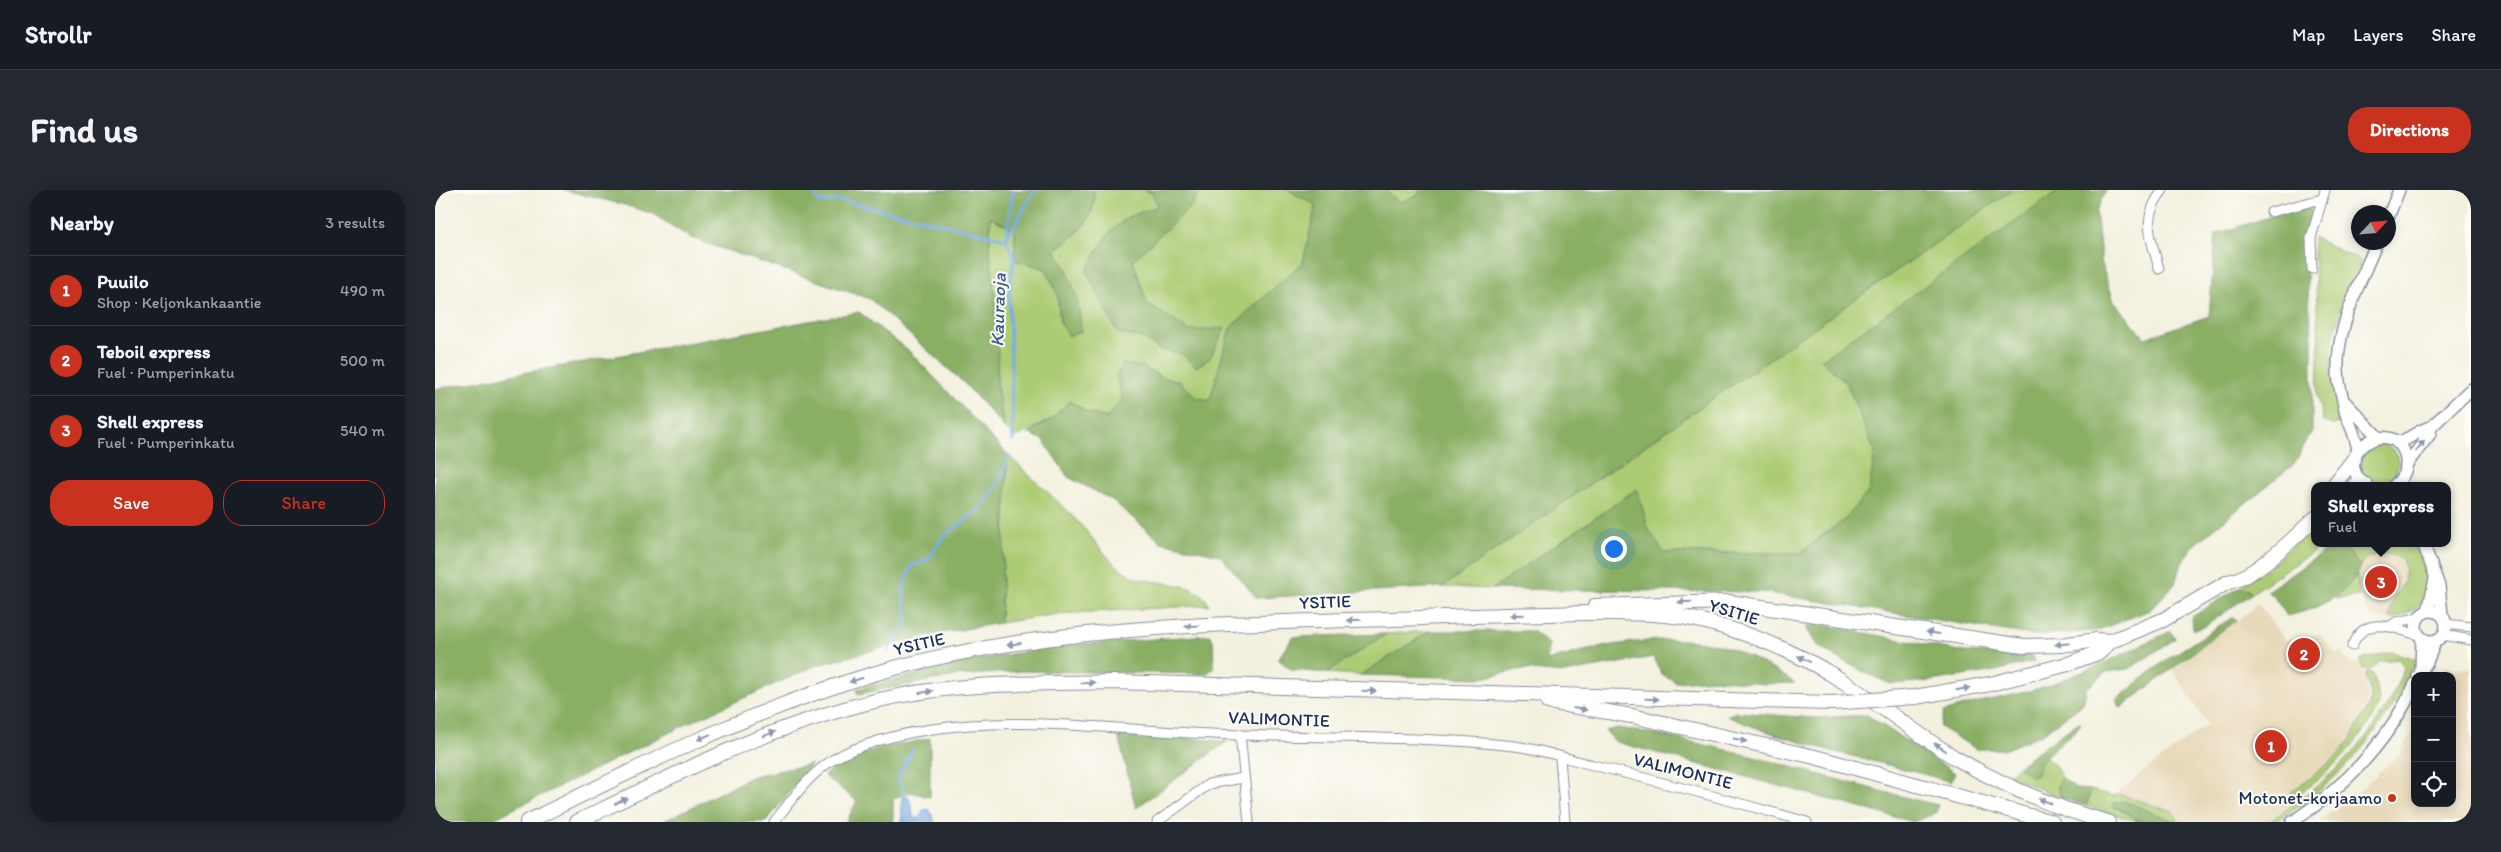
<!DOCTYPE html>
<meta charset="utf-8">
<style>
:root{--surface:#171b24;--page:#242831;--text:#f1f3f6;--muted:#9ea1a6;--line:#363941;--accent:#c8321e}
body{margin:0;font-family:Itim,sans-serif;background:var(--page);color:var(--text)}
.controls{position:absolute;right:15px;bottom:15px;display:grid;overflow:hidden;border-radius:10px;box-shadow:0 2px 12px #0003}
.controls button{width:45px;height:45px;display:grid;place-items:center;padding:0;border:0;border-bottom:1px solid var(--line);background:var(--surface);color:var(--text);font:25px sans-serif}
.compass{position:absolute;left:1916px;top:15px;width:45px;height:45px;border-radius:50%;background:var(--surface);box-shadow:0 2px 12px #0003;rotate:64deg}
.you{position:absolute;left:1178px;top:358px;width:18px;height:18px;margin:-12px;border:4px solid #fff;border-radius:50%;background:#1a73e8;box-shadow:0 0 0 8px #1a73e833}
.badge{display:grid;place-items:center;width:32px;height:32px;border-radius:50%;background:var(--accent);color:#fff;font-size:16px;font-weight:700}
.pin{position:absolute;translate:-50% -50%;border:2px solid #fff;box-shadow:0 1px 5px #0006}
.popup{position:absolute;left:1876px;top:292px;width:140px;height:65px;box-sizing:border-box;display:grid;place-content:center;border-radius:10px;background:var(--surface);filter:drop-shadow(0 1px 4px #0005);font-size:16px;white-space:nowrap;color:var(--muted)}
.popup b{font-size:19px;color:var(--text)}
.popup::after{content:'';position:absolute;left:50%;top:100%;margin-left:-10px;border:10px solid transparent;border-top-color:var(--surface)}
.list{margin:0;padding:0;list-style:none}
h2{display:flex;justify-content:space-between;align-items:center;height:65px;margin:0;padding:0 20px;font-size:21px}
h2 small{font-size:16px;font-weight:400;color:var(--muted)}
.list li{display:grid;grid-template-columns:32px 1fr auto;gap:15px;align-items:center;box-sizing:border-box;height:70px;padding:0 20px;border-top:1px solid var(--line)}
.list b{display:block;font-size:19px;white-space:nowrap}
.list p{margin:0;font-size:16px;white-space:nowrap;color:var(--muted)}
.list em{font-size:16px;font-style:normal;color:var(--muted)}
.actions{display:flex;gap:10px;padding:15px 20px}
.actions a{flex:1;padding:11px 0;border:1px solid var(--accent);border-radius:20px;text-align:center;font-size:18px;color:var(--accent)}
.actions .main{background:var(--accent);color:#fff}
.icon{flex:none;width:28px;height:28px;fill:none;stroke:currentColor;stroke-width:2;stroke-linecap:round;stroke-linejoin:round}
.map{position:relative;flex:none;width:2036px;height:632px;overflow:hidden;border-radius:20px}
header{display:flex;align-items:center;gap:30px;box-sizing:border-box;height:70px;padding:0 25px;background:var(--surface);border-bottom:1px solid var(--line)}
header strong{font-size:24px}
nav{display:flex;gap:28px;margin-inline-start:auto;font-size:18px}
.intro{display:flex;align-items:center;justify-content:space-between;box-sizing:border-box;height:120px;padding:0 30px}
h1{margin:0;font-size:35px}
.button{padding:12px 22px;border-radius:20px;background:var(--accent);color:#fff;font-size:18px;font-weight:700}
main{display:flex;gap:30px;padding:0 30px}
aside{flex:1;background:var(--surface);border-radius:20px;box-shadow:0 2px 12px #0003}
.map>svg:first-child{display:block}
</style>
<header>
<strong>Strollr</strong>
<nav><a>Map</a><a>Layers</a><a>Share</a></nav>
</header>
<div class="intro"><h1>Find us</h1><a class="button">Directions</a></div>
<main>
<aside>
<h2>Nearby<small>3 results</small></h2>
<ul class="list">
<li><span class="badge">1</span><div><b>Puuilo</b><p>Shop · Keljonkankaantie</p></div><em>490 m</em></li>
<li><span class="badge">2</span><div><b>Teboil express</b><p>Fuel · Pumperinkatu</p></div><em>500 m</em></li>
<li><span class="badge">3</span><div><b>Shell express</b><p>Fuel · Pumperinkatu</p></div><em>540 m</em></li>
</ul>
<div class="actions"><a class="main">Save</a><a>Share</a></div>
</aside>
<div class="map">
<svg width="2036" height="632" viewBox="0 0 2036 632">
<rect width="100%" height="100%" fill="#fdfcf7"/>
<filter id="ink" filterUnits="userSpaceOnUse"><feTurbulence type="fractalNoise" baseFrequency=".02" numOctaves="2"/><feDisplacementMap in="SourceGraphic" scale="10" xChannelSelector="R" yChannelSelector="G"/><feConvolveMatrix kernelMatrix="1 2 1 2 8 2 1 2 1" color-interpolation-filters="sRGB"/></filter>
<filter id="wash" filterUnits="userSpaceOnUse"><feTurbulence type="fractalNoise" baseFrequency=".0096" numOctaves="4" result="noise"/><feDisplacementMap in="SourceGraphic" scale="20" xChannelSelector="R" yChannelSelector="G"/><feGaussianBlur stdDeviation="1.12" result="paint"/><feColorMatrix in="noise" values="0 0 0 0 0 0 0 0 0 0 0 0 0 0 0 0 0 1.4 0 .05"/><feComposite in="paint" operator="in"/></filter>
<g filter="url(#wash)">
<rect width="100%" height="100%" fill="#f3f0de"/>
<g fill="#e8d9ba">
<polygon points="1947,363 1964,371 1970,380 1954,421 1956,429 1938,430 1924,406 1922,384 1927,371"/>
<polygon points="1823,414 1850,450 1885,444 1901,465 1906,462 1911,469 1913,468 1915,474 1925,472 1934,508 1916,549 1898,568 1856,601 1860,614 1834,632 1744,632 1738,622 1684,604 1684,601 1772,534 1738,480"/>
<polygon points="2010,477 2021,479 2036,478 2036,632 1883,632 1922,603 1964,564 1980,539 1980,613 2017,613 2017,486 2007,486"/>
</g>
<g fill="#accb72" stroke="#647d68">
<path d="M658 0H710L717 3 723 16 691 28 683 143 708 148 725 160 775 168 782 150 755 141 712 114 698 70 756 16 766 0H853L881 15 868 72 795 138 775 210 762 208 742 190 728 188 708 177 682 185 687 210 672 228 651 222 635 211 615 230 581 247 569 237 562 196 563 146 555 59V27L580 40V70L611 79 622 103 625 132 634 83 620 60C640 46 665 28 658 0Z"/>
<polygon points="949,0 986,0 982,6 965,12"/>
<polygon points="1577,0 1625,0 1387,170 1412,194 1440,262 1434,301 1410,330 1389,344 1367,363 1229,363 1213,339 1202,299 1057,399 1007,397"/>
<path d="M1878 47 1927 72C1901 128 1885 164 1907 226L1906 233 1897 235 1888 231 1882 205 1884 149Z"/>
<circle cx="1944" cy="273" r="19"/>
<path d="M573 265C597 289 623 310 645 334 662 352 673 373 695 385 719 397 762 388 774 415L623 424 565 433Z"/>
<polygon points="1880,336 1880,353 1891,353 1817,403 1806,396 1834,377"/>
<path d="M1901 353H1982C1999 389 2000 419 1956 429 1951 410 1971 398 1970 381 1969 359 1932 359 1925 376L1910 358 1899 355Z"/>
<polygon points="1922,384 1924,406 1900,409"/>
<polygon points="995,441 926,485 891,483 951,444"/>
<path d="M1957 462 1981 469C1952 538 1905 592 1841 632H1834C1894 590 1944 549 1969 477L1964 469 1946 471 1937 479H1928L1925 470Z"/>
<path d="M1932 481 1938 484C1939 490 1945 509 1944 513 1943 520 1937 528 1933 534 1913 566 1888 586 1858 609L1856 602 1899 569 1916 549 1936 510V503L1930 485Z"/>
<polygon points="1594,568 1585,578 1603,577 1610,568 1619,574 1627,588 1622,597 1627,608 1572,585"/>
<polygon points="1656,600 1677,606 1684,604 1738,622 1744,632 1720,625 1689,611 1678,617 1690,621 1705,632 1651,616"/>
</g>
<g fill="#89af64" stroke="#526f61">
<path d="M129 0H658C665 28 639 45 620 60 637 89 645 109 646 142L634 146 625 132 622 103 611 79 580 70V40L555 27V59L563 146 562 196 569 237 529 193 435 109 256 48 218 24 190 15Z"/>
<polygon points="710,0 766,0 756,16 698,70 712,114 755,141 790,138 775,168 761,177 747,164 725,160 708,148 683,143 651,81 672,45 691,28 723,16 717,3"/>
<polygon points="853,0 949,0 965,12 982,6 986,0 1577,0 1007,397 822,408 785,365 726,352 677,310 633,287 608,250 593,243 615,230 635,211 651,222 672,228 687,210 682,185 688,174 708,177 728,188 742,190 762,208 775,210 795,138 868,72 881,15"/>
<polygon points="1625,0 1671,0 1661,21 1667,76 1679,111 1710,148 1774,126 1781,44 1871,15 1878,22 1869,48 1877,148 1877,241 1859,274 1760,354 1745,376 1740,394 1715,420 1661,441 1596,445 1327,402 1057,399 1202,299 1213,339 1229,363 1367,363 1389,344 1410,330 1434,301 1440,262 1412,194 1386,170"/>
<polygon points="424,122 475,162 573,265 565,433 490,446 380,476 258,531 52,632 0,632 0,199"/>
<path d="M1899 355 1910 358 1925 376C1914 406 1880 420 1852 426L1841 410 1832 401Z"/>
<polygon points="1806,396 1817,403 1769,437 1758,440 1757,427"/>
<polygon points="1798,427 1801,430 1686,518 1681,510 1731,470"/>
<polygon points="1383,434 1529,462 1597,466 1600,471 1560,481 1495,491 1456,494 1430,483 1382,456 1371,437"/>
<path d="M995 441H1097L1115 455 1112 471C1164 455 1240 440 1293 458 1316 466 1340 480 1360 493L1329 494 1279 489 1241 492 1227 484 1218 467 1129 483 1087 479 1047 488 926 485Z"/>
<path d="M1736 441 1740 449 1694 479 1671 482 1652 498 1648 514 1607 544 1571 559H1541L1505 537 1509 522C1539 511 1571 508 1602 499 1648 484 1692 462 1736 441Z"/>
<polygon points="951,444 891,483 857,480 843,469 858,447"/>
<polygon points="774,445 778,450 779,478 771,484 588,481 520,486 423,504 422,499 533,471 626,456"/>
<path d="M1301 522 1379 528 1432 525 1520 583 1516 592C1442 570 1363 557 1292 526Z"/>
<path d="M1646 533C1634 552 1605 561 1602 585L1595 586 1585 578 1594 568 1641 534Z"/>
<path d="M1183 538C1292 554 1396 591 1503 615L1501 623 1478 632 1181 552 1170 541Z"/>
<polygon points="683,545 793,551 701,618"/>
<path d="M495 548V607L474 602 458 609V632H411L422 611 389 586C414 558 461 557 495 548Z"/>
<polygon points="377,574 331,632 227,632 318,586"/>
<polygon points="1627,588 1642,599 1656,600 1651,616 1627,608 1622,597"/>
<polygon points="1689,611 1741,632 1705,632 1690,621 1678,617 1678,613"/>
</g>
<path fill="#77abe4" stroke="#496da1" d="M468 606H473L477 616 478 627 484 629 488 620 494 619 500 632H465C470 624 463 614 468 606Z"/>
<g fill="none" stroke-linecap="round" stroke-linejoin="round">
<g stroke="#77abe4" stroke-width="3">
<polyline points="378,0 384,13 405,10 571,49"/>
<polyline points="571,46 578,0"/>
<polyline points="571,49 579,68 574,105 578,251"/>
<polyline points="571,49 600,0"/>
<path d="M452 462 472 432 468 397 477 375C499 371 496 363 507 348 513 341 525 336 532 329 553 313 567 292 574 266"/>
<polyline points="470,606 462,589 478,559"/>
</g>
</g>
</g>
<g filter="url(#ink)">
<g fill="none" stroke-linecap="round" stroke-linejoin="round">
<defs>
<g id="minor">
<polyline points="1836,22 1887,9"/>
<path d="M1724 79C1716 47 1705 29 1728 0"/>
<polyline points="1877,79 1876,48 1890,0"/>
<polyline points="2011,434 2036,437"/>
<polyline points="1955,436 1961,432 1982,428"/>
<polyline points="2008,445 2036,450"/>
<path d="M1917 456C1930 423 1959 439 1984 445"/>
<polyline points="805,544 814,632"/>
<polyline points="1125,567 1130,632"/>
<path d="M339 632C362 603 381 574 417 560 519 518 647 537 755 543 863 549 971 544 1079 556 1105 559 1132 569 1158 575 1230 593 1301 612 1372 632"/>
<polyline points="722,632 774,594 808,588"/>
</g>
<g id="major">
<polyline points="1954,25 1964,0"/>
<polyline points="1910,212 1943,247"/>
<path d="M1962 253C1975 249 1985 239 1996 237L2036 199"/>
<path d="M1923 260C1921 247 1916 237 1911 224 1909 218 1908 209 1906 202 1893 152 1923 98 1942 52"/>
<polyline points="1971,275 1995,244 1996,237"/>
<path d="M1932 296C1888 264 1963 221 1971 269 1973 280 1967 289 1959 296"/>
<polyline points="1988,353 2004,396 2007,425"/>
<circle cx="1996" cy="436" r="15"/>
<polyline points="1993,421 2000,389"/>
<polyline points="1986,479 1987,449"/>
<polyline points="1983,486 1992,472 2001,450"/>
<path d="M1857 632C1910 597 1953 552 1980 494"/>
</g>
<g id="highway">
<polyline points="1898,296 1919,269"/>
<polyline points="1919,296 1931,295"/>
<polyline points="1160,416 1294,412 1588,456 1626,455 1662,450 1676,451"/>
<path d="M1480 507 1555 494 1633 474 1665 462 1676 451 1728 430 1793 392C1819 388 1861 346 1880 328"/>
<polyline points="1113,512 1197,526 1380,567 1617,632"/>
<path d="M92 632C205 576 317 520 438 484 616 432 804 434 987 428 1042 426 1098 424 1154 423 1194 423 1232 422 1271 432 1316 444 1361 462 1401 487 1442 512 1479 542 1519 567 1567 595 1619 618 1673 632"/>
<path d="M142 632C244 582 346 530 458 507 530 492 604 494 677 492L1396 513"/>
</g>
</defs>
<use href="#minor" stroke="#87909e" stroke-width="11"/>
<use href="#major" stroke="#87909e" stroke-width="14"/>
<use href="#highway" stroke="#87909e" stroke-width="16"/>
<use href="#minor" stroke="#fff" stroke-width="9"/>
<use href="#major" stroke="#fff" stroke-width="11"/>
<use href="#highway" stroke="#fff" stroke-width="14"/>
<defs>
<polyline id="highway-bridge" points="1396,513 1480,507"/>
</defs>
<use href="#highway-bridge" stroke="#87909e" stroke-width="16" stroke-linecap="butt"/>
<use href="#highway-bridge" stroke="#fff" stroke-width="14"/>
</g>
<defs><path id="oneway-solid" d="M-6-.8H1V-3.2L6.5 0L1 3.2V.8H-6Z" transform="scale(1.25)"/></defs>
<g fill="#8d97ae">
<use href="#oneway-solid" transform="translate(1985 256) rotate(-52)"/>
<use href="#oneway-solid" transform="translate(1250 412) rotate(179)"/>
<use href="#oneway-solid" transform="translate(1082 425) rotate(179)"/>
<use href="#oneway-solid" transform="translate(919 430) rotate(178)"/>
<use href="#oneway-solid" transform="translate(757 436) rotate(177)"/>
<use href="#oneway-solid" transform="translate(1498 443) rotate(-171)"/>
<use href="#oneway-solid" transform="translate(579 454) rotate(171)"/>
<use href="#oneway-solid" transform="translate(1627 454) rotate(174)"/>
<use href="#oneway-solid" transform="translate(1369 469) rotate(-154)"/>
<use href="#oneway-solid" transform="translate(421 490) rotate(162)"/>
<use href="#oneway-solid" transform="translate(653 493) rotate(-1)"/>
<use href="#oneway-solid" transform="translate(1528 499) rotate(-10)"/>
<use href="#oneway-solid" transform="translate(934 501) rotate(2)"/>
<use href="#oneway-solid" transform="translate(491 502) rotate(-9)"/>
<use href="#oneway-solid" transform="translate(1217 509) rotate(2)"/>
<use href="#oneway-solid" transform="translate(1145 519) rotate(8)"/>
<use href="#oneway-solid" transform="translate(334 544) rotate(-20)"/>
<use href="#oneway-solid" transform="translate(269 547) rotate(157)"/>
<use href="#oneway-solid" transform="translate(1305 550) rotate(13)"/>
<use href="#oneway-solid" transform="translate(1505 557) rotate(-147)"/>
<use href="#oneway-solid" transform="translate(186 611) rotate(-26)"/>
<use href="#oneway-solid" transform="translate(1610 611) rotate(-158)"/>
</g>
</g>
<circle fill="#c8321e" stroke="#fdfcf7" stroke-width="2" cx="1957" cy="608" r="5"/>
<g text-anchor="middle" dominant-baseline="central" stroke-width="4" stroke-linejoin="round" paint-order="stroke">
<g font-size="18" fill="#1b2f5e" stroke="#fdfcf7">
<text transform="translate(890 412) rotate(-2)">YSITIE</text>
<text transform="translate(1299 422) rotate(17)">YSITIE</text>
<text transform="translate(484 454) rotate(-13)">YSITIE</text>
<text transform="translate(844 529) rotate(2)">VALIMONTIE</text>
<text transform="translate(1248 581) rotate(14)">VALIMONTIE</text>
</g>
<g font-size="18" fill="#1b2f5e" stroke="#fdfcf7" text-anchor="end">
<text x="1947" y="608">Motonet-korjaamo</text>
</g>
<g font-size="19" font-style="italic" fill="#3b5a8d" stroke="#fdfcf7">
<text transform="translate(563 120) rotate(-88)">Kauraoja</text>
</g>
</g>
</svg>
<div class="controls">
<button>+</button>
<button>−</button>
<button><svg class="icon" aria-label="locate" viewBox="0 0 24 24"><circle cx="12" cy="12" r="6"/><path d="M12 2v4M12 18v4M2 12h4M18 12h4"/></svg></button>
</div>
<svg class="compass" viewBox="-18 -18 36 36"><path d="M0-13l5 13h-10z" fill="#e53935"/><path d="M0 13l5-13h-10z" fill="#9ea1a6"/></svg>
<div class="you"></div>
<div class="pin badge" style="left:1836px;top:556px">1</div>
<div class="pin badge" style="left:1869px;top:464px">2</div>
<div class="pin badge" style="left:1946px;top:392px">3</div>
<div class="popup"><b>Shell express</b>Fuel</div>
</div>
</main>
